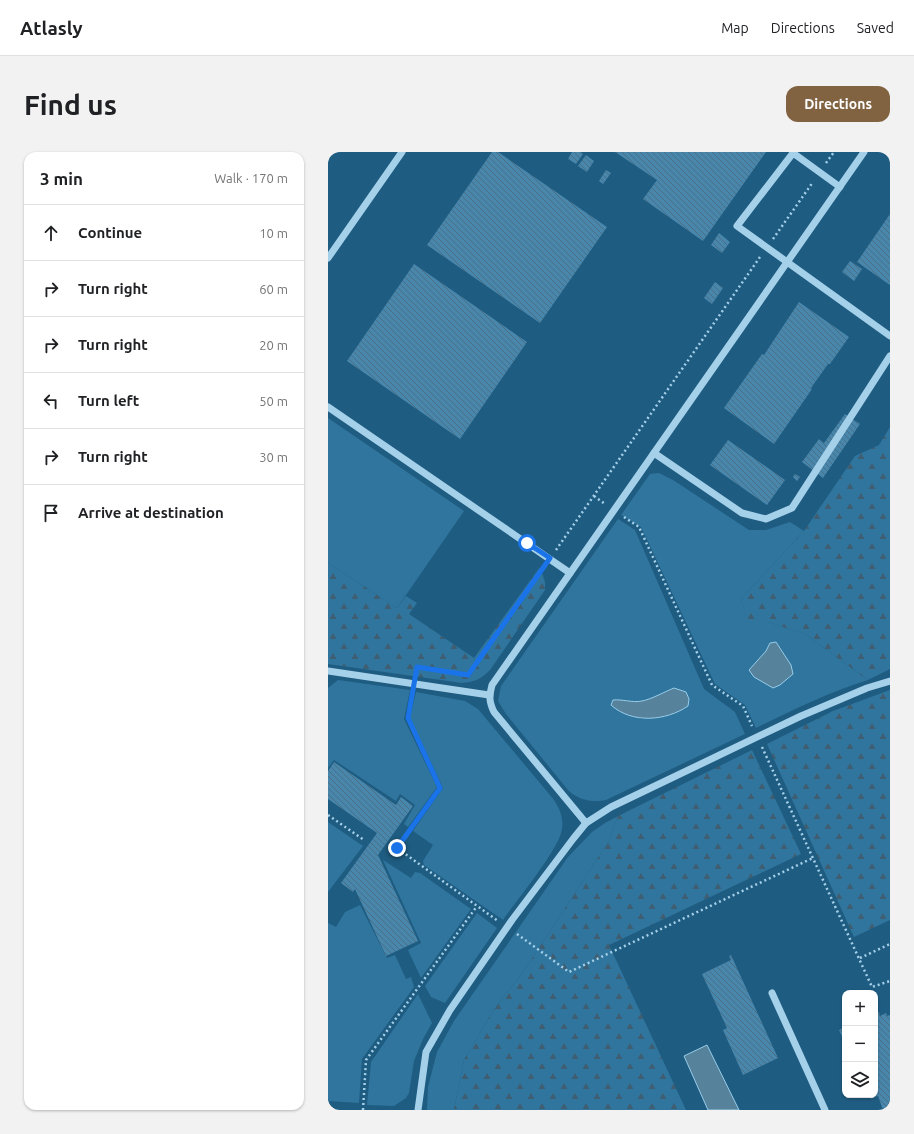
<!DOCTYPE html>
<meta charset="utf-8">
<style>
:root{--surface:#fff;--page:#f2f2f2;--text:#202124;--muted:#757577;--line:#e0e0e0;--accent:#816241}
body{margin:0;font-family:Ubuntu,sans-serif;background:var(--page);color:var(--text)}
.controls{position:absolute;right:12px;bottom:12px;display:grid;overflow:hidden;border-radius:8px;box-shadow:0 1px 3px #0004}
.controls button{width:36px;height:36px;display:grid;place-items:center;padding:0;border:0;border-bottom:1px solid var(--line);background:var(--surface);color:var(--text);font:20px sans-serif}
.stop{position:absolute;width:12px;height:12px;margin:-9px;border:3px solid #1a73e8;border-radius:50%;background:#fff}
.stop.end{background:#1a73e8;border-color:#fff;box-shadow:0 1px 4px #0008}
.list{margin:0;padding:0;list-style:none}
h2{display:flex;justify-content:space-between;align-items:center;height:52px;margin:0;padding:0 16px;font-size:17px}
h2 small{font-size:13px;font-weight:400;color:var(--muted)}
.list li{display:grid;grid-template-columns:26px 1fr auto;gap:12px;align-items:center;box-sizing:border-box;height:56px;padding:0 16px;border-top:1px solid var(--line)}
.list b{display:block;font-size:15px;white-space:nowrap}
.list em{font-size:13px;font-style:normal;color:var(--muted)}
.icon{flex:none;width:22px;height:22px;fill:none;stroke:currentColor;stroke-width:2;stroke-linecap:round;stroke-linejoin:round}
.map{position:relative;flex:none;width:562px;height:958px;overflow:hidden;border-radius:12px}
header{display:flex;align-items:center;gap:24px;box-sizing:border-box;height:56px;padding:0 20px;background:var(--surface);border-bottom:1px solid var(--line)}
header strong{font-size:19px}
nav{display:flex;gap:22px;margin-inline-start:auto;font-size:14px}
.intro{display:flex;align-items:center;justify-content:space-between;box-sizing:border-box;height:96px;padding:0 24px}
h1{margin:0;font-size:28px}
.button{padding:10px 18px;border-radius:12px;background:var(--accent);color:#fff;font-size:14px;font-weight:700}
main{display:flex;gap:24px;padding:0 24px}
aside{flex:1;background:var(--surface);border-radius:12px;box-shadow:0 1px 3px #0004}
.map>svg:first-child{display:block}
</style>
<header>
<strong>Atlasly</strong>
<nav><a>Map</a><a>Directions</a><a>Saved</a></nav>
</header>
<div class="intro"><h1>Find us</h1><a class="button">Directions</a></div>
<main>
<aside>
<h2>3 min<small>Walk · 170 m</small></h2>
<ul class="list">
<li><svg class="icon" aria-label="ahead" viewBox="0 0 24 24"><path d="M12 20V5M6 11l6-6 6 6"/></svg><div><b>Continue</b></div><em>10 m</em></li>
<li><svg class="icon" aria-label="right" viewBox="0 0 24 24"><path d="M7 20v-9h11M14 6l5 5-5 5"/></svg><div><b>Turn right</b></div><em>60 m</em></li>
<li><svg class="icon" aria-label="right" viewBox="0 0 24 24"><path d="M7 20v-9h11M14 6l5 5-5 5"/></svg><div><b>Turn right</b></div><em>20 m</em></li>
<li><svg class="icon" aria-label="left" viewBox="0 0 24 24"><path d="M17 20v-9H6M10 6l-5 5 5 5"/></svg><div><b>Turn left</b></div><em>50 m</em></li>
<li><svg class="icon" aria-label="right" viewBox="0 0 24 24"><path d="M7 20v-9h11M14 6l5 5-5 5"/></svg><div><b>Turn right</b></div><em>30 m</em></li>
<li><svg class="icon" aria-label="arrive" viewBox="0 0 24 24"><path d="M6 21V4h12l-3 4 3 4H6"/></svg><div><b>Arrive at destination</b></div></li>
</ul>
</aside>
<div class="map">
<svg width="562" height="958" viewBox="0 0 562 958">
<defs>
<pattern id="forest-firs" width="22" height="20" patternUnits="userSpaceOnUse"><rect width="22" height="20" fill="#2f759e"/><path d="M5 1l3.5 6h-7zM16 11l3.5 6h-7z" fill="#3f5e71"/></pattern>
<pattern id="building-back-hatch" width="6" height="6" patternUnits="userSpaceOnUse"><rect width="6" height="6" fill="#4886ab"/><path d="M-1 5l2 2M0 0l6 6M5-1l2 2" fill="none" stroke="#4a6f85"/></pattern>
</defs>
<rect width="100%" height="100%" fill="#1f5c81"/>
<g fill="#2f759e" fill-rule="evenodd">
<polygon points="0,266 136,359 69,456 0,411"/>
<path d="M331 321 345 328 421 378H438L462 370 476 379 413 447 419 466 443 471 477 482 540 528C501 540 465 558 428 576L417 553 387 532 313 375 293 363 322 322ZM452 495 463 513 429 509 438 499Z"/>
<path d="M290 367 307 378 376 537 407 560 417 582 278 648C265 651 250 648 240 638L178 562 170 549 173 534ZM346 536 358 540 342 563 313 567 285 548C295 547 304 551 314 549 324 547 336 540 346 536Z"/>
<polygon points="10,528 82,538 76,567 109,635 80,675 76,672 87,653 72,642 68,649 6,608 0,616 0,536"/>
<path d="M88 540 137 549 150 557 222 643C230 653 236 663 234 677 232 696 188 749 175 768L96 713 95 709 105 693 85 679 115 636 82 566Z"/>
<polygon points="290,664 281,689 198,816 165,859 136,908 126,958 99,958 100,935 109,900 126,869 240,705 264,680 277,671"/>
<polygon points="0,670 35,694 0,740"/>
<polygon points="55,708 83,726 87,720 92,721 143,757 93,826 80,798 93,791"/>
<polygon points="32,753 59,806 67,803 78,827 83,825 86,835 34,907 31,951 0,949 0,771 8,775 17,760"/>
<polygon points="149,761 169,776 117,851 103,845 97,834"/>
<polygon points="90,842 104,871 95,887 86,909 81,941 78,946 66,954 39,953 43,910"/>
</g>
<g fill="url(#forest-firs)">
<polygon points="562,275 562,517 540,528 477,482 443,471 419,467 413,447 476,379 527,304 551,293"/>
<path d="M0 411 69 456 78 444 89 451 81 462 146 506 212 415 217 430V438L162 518C153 527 147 530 134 531L0 512Z"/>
<polygon points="562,538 562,768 526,785 439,592 505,559"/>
<polygon points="424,598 473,702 281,793 358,958 126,958 136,908 165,859 198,816 281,689 290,664"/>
</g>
<g fill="#56829c" stroke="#98cdea">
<polygon points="448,490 463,513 465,522 452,533 445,536 426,525 421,518 438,499 442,491"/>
<path d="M346 536 358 540 361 547 360 554C338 569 304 572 283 553L285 548C295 547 304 551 314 549 324 547 336 540 346 536Z"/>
<polygon points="379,893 411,958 380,958 356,904"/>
</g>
<g fill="url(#building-back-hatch)">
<polygon points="164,0 170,0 279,75 212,171 99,93"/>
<polygon points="244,0 253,0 255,2 248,12 240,7"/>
<polygon points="287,0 438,0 375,89 315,47 329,28"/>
<polygon points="258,3 266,9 259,20 250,14"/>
<polygon points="278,18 283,21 275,32 271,29"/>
<polygon points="562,62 562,133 529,110"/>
<polygon points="391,81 402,90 394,101 383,93"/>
<polygon points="522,109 534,117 526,129 514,120"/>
<polygon points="86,112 199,190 132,287 19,209"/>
<polygon points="387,130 395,136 384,152 376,146"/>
<polygon points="471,150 521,185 502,212 500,212 483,236 484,237 446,292 396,256 434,202 436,203"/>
<polygon points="517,262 532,272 495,326 474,310 491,287 496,291"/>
<polygon points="400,288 457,328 439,353 382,313"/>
<polygon points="467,322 472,325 469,329 465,325"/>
<polygon points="6,610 68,653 73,645 85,654 50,703 90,789 58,804 27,737 25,740 13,731 49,681 0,647 0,619"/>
<polygon points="403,803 450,906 415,923 395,878 399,876 374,822 403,808 401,804"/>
<polygon points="551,860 552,864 558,861 559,864 562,863 562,958 555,958 550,944 543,947 541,943 547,943 547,862"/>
<polygon points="517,875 517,891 511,878"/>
</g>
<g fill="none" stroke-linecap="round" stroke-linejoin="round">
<g stroke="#a5d0e9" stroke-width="2.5" stroke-dasharray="2 3" stroke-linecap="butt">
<polyline points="498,11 506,0"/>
<polyline points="445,87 485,30"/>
<polyline points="266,344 277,352"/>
<polyline points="296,365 311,375 384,533 415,554 424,574"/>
<polyline points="228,398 432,105"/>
<polyline points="88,520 89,515 140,523 215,417"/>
<polyline points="84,543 80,566 112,636 69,696 170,769"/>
<polyline points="434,595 544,835 562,829"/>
<polyline points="0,663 36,688"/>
<polyline points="189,782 241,820 485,706"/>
<polyline points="532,806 562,792"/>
<polyline points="35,958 38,908 149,754"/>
</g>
<g stroke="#a5d0e9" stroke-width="7">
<polyline points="512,35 465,1 409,74 562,184"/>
<polyline points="0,106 74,0"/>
<polyline points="0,255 242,421"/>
<polyline points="326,301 414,361 438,367 464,356 562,204"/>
<polyline points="0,519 161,543"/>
<path d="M258 671 166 560C161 550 161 544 164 533L536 0"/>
<polyline points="444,841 497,958"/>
<polyline points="0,958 1,958"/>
<polyline points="90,958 98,900 122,858 184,768 245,687 258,671 283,655 473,564 539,536 562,529"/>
</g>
</g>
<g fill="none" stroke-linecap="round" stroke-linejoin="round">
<polyline stroke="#1a73e8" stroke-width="5" points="69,696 112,636 80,566 89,515 140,523 222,406 199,391"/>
</g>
</svg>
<div class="controls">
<button>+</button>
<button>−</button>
<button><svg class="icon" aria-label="layers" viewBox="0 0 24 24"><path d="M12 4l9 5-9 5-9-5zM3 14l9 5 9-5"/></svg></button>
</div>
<div class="stop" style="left:199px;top:391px"></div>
<div class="stop end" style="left:69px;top:696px"></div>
</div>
</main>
